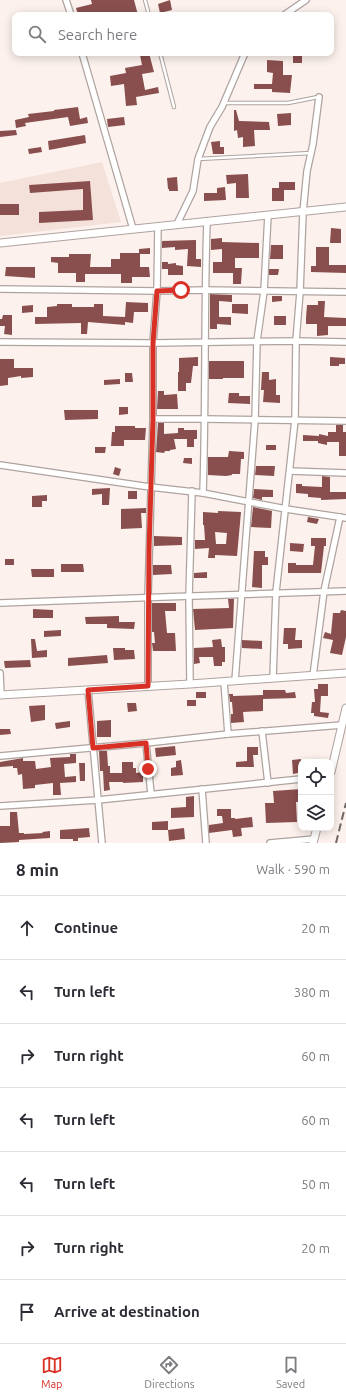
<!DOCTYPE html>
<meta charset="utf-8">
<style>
:root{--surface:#fff;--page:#f2f2f3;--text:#2b2b33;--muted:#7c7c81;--line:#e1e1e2;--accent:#d93025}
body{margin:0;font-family:Ubuntu,sans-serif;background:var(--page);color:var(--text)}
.controls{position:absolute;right:12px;bottom:12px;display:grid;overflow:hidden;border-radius:8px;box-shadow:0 2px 10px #0003}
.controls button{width:36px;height:36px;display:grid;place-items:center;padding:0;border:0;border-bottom:1px solid var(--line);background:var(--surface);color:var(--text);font:20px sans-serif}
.stop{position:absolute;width:12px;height:12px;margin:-9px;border:3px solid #d93025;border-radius:50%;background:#fff}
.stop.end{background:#d93025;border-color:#fff;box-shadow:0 1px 4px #0008}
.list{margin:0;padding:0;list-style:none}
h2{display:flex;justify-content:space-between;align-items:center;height:52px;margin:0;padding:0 16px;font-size:17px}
h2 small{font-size:13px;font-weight:400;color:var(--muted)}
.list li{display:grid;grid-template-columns:26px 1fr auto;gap:12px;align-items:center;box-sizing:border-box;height:64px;padding:0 16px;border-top:1px solid var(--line)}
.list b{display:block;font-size:15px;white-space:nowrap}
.list em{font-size:13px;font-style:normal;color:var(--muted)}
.icon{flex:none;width:22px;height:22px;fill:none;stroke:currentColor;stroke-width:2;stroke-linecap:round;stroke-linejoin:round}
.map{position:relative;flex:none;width:346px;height:843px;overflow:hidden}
.search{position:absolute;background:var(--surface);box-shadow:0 2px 10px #0003;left:12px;right:12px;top:12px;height:44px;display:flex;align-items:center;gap:10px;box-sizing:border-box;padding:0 14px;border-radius:8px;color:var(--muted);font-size:15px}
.sheet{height:500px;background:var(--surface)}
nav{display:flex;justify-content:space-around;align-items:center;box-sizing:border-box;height:56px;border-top:1px solid var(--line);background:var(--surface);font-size:11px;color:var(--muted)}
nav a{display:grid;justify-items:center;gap:2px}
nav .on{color:var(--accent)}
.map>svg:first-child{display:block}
</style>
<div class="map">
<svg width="346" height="843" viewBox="0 0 346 843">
<rect width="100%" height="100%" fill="#fcf1ec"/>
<polygon fill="#f4e1d9" points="102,162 121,222 0,236 0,183"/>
<g fill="#894f4e" fill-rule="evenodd">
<polygon points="91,0 134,0 138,15 78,15 76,8 92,4"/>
<polygon points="170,0 172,10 160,13 158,4"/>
<polygon points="149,53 154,72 142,74 145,90 158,87 159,93 136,97 137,105 126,106 124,84 111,86 110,76 126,73 125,68 142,65 140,55"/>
<rect x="293" y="56" width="9" height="7"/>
<polygon points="267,60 283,61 283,75 292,75 290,93 272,92 272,89 254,89 254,84 272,84 273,73 267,72"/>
<polygon points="78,107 80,119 87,117 88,123 70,126 68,117 25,123 26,126 16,128 15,120 29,117 28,114 54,111 54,110"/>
<polygon points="234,110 236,110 239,121 269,122 270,130 254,130 255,146 243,147 243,137 238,138 237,130 234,131"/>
<polygon points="291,113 291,125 278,126 277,114"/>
<polygon points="124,117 125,125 108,127 107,119"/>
<polygon points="16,130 17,135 0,137 0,131"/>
<polygon points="85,135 86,143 49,150 48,141"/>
<polygon points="220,141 220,147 224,147 224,154 213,154 211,142"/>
<polygon points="41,147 42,152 29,154 28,149"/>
<polygon points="248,174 249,198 236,198 236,183 227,184 226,175"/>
<polygon points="177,177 178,191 169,191 169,189 168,189 167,178"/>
<polygon points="90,181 93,220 39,223 39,212 83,210 83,189 30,193 29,185"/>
<polygon points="279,182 295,182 295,190 284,190 284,201 272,201 272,188 279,188"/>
<polygon points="225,187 226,200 204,201 204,193 217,193 217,188"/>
<rect x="0" y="204" width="19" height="11"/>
<polygon points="331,228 341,229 341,243 330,243"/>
<polygon points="222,238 222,242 259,243 259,258 235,258 235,268 242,268 241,284 233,284 233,273 213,273 213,262 222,262 222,249 211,250 211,239"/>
<polygon points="196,240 196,259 201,259 201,267 187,266 188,249 175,250 175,247 162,248 162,241"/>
<polygon points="271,245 283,245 283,259 270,259"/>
<polygon points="316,247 329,247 329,265 346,265 346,273 311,272 311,266 316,266"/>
<polygon points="150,248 150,254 140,254 140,267 149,267 150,277 132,277 132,283 121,283 121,274 85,274 85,282 76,282 76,273 58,273 58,263 51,262 51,257 69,257 69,254 91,254 90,267 111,267 111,259 120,259 120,253 139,253 139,249"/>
<polygon points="162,262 168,262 168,264 176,263 176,265 183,266 183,275 168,275 168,269 162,269"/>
<polygon points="6,267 35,267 35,278 5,276"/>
<polygon points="269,269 279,269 278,275 269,275"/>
<polygon points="210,294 232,295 232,302 219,301 219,317 231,317 231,325 217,324 217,329 210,329"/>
<polygon points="272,296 282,296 282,301 272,302"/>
<polygon points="318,301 325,301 324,317 346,318 346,326 328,326 328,335 317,336 317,324 306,324 306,318 307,305 318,305"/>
<polygon points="126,302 148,303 148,312 134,312 133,323 125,322 125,325 88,322 87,334 81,334 81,323 35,324 35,317 47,317 47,307 57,306 57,304 72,304 72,307 94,307 94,304 103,304 103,316 125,317"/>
<polygon points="232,304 248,304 248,314 232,313"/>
<polygon points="33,305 33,312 22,313 22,306"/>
<polygon points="3,315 12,315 12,335 4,334 5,326 0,326 0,319 2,319"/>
<rect x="274" y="316" width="12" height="9"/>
<polygon points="198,357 198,366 193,366 191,383 186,383 186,391 178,391 178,372 179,372 179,358"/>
<polygon points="330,357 345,358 345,364 339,364 339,366 330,366"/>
<polygon points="0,359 14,359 14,368 33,368 33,377 21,378 21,376 8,378 8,385 0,386"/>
<polygon points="209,361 244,361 244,378 223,378 223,379 209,379"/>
<polygon points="262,372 269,372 269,380 276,379 276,395 280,395 280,403 263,402 264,390 261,390"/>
<polygon points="125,373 132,373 133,382 125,382"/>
<polygon points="120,379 120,384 104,385 104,380"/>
<polygon points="158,391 164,391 164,395 177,394 178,409 157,409"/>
<polygon points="229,393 239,393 239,396 250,396 250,404 228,403"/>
<polygon points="119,407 128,407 128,414 119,415"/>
<polygon points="64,410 98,410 98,419 65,420"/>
<polygon points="158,423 164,423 164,434 178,433 178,428 184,428 184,430 197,430 197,439 194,439 194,447 187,447 187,439 174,439 176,449 170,450 170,451 165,451 164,453 156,452"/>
<polygon points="336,425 343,425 343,432 346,432 346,456 339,456 339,442 327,442 327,445 318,443 318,441 303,441 303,435 319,436 319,434 328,436 328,432 336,432"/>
<polygon points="115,426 135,426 135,428 146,428 145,440 124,440 124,446 111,446 112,432 115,432"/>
<rect x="266" y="445" width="10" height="5"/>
<polygon points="95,447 106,447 105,453 95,453"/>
<polygon points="229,451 244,452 244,459 241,459 240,474 232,474 232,475 226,476 208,475 208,457 228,457"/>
<polygon points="184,458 192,458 192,464 183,463"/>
<polygon points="256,466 275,466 274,476 255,475"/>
<polygon points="115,467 121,469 119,476 113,474"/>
<polygon points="322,476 330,477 330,492 346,492 346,499 321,500 321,498 308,497 308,494 296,493 296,484 302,484 302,486 322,487"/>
<polygon points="110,488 109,505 102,505 102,494 92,495 92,489"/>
<polygon points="254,489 273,490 273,497 262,497 262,500 253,498"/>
<rect x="128" y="491" width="9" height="8"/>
<polygon points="47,495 47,501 42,501 42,507 32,507 32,496"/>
<polygon points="253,507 272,511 271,528 251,527"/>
<polygon points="146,508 146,513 141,513 142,528 121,529 121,509"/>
<path d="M218 511 241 512 237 556 215 555V558H208L209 548 195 549V540H205L204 525H203V512L218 513ZM215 532 227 533 226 544H216Z"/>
<polygon points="308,517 319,519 317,524 307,522"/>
<polygon points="154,536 182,537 182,545 154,546"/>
<polygon points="311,538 326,538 326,546 324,546 321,573 288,573 288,563 296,563 296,565 313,565 315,546 311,546"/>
<polygon points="290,543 304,544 303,552 290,551"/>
<polygon points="254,551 265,551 265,557 268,557 268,565 262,565 262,588 252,587"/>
<rect x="5" y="559" width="9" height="6"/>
<polygon points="61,564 83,564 84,572 61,572"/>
<polygon points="153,565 171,565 172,574 153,575"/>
<polygon points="31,569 54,569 54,577 32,577"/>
<polygon points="207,572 207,578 194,578 194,573"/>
<polygon points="228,599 234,599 233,628 195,630 193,609 229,608"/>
<polygon points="152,603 176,603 176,611 165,611 167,633 175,633 176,651 153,651 152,643 155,643 154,632 152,632"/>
<polygon points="33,609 53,610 53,618 33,618"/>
<polygon points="341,610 346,611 346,637 342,655 330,653 333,640 323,638 325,632 331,634 333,613 340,613"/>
<polygon points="119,616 119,622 135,622 134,629 107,628 107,624 86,624 85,617"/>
<polygon points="284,628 296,628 295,640 302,640 302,648 288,649 288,644 283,644"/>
<polygon points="61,630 61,636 44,637 44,631"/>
<polygon points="31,639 35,639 37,651 47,650 47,657 32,658"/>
<polygon points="221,639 222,647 225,647 225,662 222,662 222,666 214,666 213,657 199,657 200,663 194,664 194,648 213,647 212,640"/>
<polygon points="242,640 262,641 262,649 242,648"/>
<polygon points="113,648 125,648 125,650 134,650 135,659 114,660"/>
<polygon points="107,655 108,663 68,666 68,658"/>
<polygon points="30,660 31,667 5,668 4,661"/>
<polygon points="318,684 328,684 328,696 321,696 320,712 329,713 328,718 314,716 314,713 311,713 312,702 315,702 314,689 318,689"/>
<polygon points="263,690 285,690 286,693 295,692 296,698 263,699 263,696 263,711 243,712 244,722 231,723 231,714 233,714 232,702 230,702 229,694 233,694 233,696 263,695"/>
<rect x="196" y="692" width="10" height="6"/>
<rect x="187" y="700" width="9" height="6"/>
<polygon points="127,703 136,703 137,711 128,712"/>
<polygon points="45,705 45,720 31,722 29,706"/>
<polygon points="111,720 111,737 97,737 97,721"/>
<polygon points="70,721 70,727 56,729 55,723"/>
<polygon points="0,729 10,729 11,734 0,735"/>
<polygon points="175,746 176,755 156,757 155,748"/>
<polygon points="247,747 258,747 258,755 253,755 254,767 236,767 236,762 247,761"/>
<polygon points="99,751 107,751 108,766 110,766 110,773 122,773 122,762 133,762 133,768 136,768 136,773 143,772 143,782 123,783 123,782 109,782 110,790 104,791 103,771 100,771"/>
<polygon points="70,754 76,754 76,763 64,764 65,777 76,776 76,782 60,783 61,795 53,795 53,783 35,785 35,788 23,789 22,774 18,775 17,768 13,768 13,766 0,767 0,762 23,758 23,761 35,761 36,769 51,767 50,758 70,757"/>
<polygon points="301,759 301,767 298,767 298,773 293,774 292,760"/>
<polygon points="181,760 183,775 171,776 171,768 176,767 176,761"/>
<polygon points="79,763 85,763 85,781 80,781"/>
<polygon points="301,789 301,796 298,796 298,802 296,802 297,822 266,823 265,803 274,803 273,791"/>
<polygon points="194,796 194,817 171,818 171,808 186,807 186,797"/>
<polygon points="217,809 231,809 231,818 235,818 235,819 252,817 253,827 241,828 242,836 233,837 232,830 209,833 209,825 223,823 222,816 217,816"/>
<polygon points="10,812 17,812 19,833 24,833 24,834 43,833 42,832 50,831 50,838 19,840 19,842 0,843 0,826 10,826"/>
<polygon points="168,821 168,830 184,828 185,839 169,841 168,830 152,830 152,822"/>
<polygon points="89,828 90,837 78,838 78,841 73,841 73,839 60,839 60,830"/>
</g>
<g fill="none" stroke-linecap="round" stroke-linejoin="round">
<defs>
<g id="service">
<polyline points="145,0 149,15"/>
<polyline points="160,53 174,107"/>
<polyline points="224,103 288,103 318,97"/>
<polyline points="198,159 311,153"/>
</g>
<g id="minor">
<polyline points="66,0 71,15"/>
<polyline points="284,15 306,0"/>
<polyline points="82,53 133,229"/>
<polyline points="177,224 193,191 198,159 210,127 222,107 245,53"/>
<polyline points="0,289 157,291 205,290 346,292"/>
<polyline points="0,342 153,343 296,341 346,342"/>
<polyline points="153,419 205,419 346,421"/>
<polyline points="0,465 150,487 203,493 286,509 346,518"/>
<polyline points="290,471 346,473"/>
<path d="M203 493C206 402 204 312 207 221"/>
<path d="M0 603C115 599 231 594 346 591"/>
<polyline points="0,673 1,695"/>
<polyline points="313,676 324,591 340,517"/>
<polyline points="273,678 276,592 295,420 296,341 300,292 303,212 307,171 313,144 319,97"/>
<polyline points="235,681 255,420 257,341 264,291 268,215"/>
<polyline points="224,682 228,734"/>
<polyline points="190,684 189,597 192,491"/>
<polyline points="148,686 148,597 153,419 153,343 157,291 158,226"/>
<polyline points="88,690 102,843"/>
<polyline points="262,731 268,783"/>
<polyline points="146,743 151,794"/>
<polyline points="0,756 146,743 228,734 342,725"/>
<polyline points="202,789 206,843"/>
<polyline points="0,806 98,800 301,779"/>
<polyline points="270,843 314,839"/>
</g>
<g id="tertiary">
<polyline points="0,243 346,207"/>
<polyline points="0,695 190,684 346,673"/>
<polyline points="331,772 346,708"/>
<polyline points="313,843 317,828"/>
</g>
</defs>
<use href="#service" stroke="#aea39f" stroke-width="4.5"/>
<use href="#minor" stroke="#aea39f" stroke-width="8"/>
<use href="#tertiary" stroke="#aea39f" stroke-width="9"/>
<use href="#service" stroke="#fff" stroke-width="2.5"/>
<use href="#minor" stroke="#fff" stroke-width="5.5"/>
<use href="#tertiary" stroke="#fff" stroke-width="7"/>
<polyline stroke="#6f6866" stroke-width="2" stroke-dasharray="8 4" stroke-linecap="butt" points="336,843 346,803"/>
</g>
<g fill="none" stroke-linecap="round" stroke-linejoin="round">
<polyline stroke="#d93025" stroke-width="5" points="148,769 146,743 93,748 88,690 148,686 149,550 153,419 153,343 157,291 181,290"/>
</g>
</svg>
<div class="controls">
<button><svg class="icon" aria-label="locate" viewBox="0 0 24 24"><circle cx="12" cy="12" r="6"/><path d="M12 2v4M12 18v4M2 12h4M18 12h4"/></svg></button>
<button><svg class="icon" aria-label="layers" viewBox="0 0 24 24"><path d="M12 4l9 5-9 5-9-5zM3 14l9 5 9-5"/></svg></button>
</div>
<div class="stop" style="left:181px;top:290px"></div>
<div class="stop end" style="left:148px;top:769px"></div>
<div class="search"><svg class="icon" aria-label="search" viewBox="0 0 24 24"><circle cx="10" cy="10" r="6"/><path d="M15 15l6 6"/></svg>Search here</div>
</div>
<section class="sheet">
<h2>8 min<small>Walk · 590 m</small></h2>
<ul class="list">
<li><svg class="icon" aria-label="ahead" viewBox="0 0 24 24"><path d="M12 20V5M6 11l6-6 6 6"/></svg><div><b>Continue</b></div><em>20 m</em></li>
<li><svg class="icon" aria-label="left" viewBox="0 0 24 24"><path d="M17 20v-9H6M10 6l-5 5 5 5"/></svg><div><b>Turn left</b></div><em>380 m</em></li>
<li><svg class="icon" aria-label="right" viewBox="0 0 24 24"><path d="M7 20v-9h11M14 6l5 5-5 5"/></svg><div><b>Turn right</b></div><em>60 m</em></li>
<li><svg class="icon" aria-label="left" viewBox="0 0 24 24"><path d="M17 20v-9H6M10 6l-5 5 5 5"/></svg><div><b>Turn left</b></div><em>60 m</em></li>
<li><svg class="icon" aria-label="left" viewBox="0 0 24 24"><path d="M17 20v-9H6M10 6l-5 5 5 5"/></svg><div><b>Turn left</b></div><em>50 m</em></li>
<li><svg class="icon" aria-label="right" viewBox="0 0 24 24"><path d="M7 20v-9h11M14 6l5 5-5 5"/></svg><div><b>Turn right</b></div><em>20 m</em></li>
<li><svg class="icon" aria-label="arrive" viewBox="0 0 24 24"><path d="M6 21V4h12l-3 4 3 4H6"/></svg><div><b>Arrive at destination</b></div></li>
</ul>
</section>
<nav>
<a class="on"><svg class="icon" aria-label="map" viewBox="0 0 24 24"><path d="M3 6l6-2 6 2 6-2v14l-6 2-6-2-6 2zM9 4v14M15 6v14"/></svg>Map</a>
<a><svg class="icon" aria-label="directions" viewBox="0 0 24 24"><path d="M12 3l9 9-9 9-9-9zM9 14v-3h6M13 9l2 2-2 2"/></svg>Directions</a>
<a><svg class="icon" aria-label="saved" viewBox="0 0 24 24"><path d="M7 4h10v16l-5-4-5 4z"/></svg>Saved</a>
</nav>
